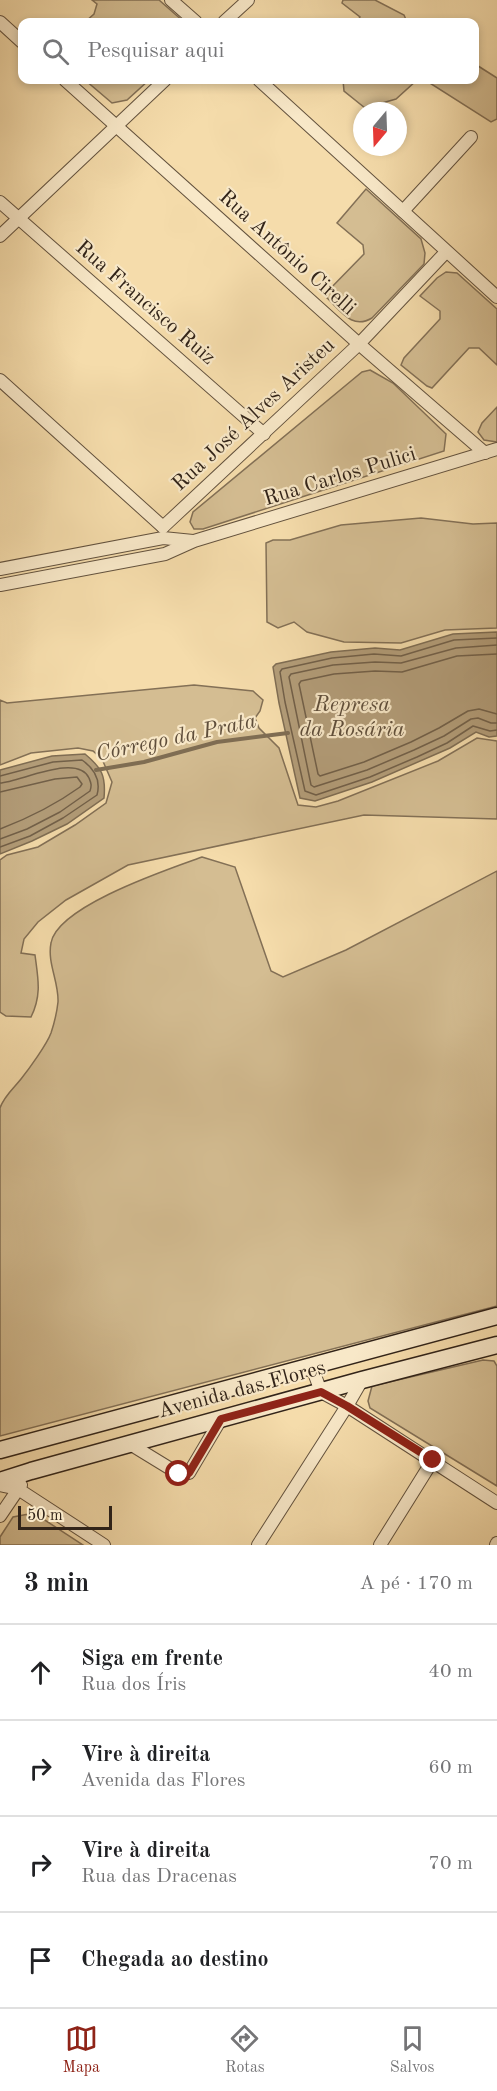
<!DOCTYPE html>
<html lang="pt">
<meta charset="utf-8">
<style>
:root{--surface:#fff;--page:#f2f2f2;--text:#202124;--muted:#757577;--line:#e0e0e0;--accent:#8f2418}
body{margin:0;font-family:"Old Standard TT",serif;background:var(--page);color:var(--text)}
.compass{position:absolute;left:353px;top:102px;width:54px;height:54px;border-radius:50%;background:var(--surface);box-shadow:0 3px 9px #0003;rotate:199deg}
.scale{position:absolute;left:18px;bottom:15px;width:94px;box-sizing:border-box;padding-left:6px;border:3px solid #322419;border-top:0;font-size:16px;line-height:21px;white-space:nowrap;color:#322419;-webkit-text-stroke:4px #f8e8c8;paint-order:stroke}
.stop{position:absolute;width:18px;height:18px;margin:-14px;border:4px solid #8f2418;border-radius:50%;background:#fff}
.stop.end{background:#8f2418;border-color:#fff;box-shadow:0 2px 6px #0008}
.list{margin:0;padding:0;list-style:none}
h2{display:flex;justify-content:space-between;align-items:center;height:78px;margin:0;padding:0 24px;font-size:26px}
h2 small{font-size:20px;font-weight:400;color:var(--muted)}
.list li{display:grid;grid-template-columns:39px 1fr auto;gap:18px;align-items:center;box-sizing:border-box;height:96px;padding:0 24px;border-top:2px solid var(--line)}
.list b{display:block;font-size:22px;white-space:nowrap}
.list p{margin:0;font-size:20px;white-space:nowrap;color:var(--muted)}
.list em{font-size:20px;font-style:normal;color:var(--muted)}
.icon{flex:none;width:33px;height:33px;fill:none;stroke:currentColor;stroke-width:2;stroke-linecap:round;stroke-linejoin:round}
.map{position:relative;flex:none;width:497px;height:1545px;overflow:hidden}
.search{position:absolute;background:var(--surface);box-shadow:0 3px 9px #0003;left:18px;right:18px;top:18px;height:66px;display:flex;align-items:center;gap:15px;box-sizing:border-box;padding:0 21px;border-radius:12px;color:var(--muted);font-size:22px}
.sheet{height:462px;background:var(--surface)}
nav{display:flex;justify-content:space-around;align-items:center;box-sizing:border-box;height:84px;border-top:2px solid var(--line);background:var(--surface);font-size:16px;color:var(--muted)}
nav a{display:grid;justify-items:center;gap:3px}
nav .on{color:var(--accent)}
.map>svg:first-child{display:block}
</style>
<div class="map">
<svg width="497" height="1545" viewBox="0 0 497 1545">
<rect width="100%" height="100%" fill="#f5dcab"/>
<filter id="stains"><feTurbulence type="fractalNoise" baseFrequency=".00333" numOctaves="4"/><feColorMatrix values="0 0 0 0 .2 0 0 0 0 .09 0 0 0 0 .02 0 0 0 .5 -.17"/></filter>
<radialGradient id="worn" r=".72"><stop offset=".6" stop-color="#630" stop-opacity="0"/><stop offset="1" stop-color="#630" stop-opacity=".3"/></radialGradient>
<g fill="#d4bd92" stroke="#837056" stroke-width="1.5">
<polygon points="92,0 159,0 184,22 85,22 94,14 97,4"/>
<polygon points="343,0 375,0 404,15 407,22 357,22 360,17 342,3"/>
<polygon points="475,64 497,78 497,119 491,122 425,80 474,80"/>
<polygon points="85,80 149,80 127,100 112,103"/>
<polygon points="343,80 417,80 396,99 365,108 344,91"/>
<path d="M366 189 421 239 425 253 424 264 372 318C352 330 341 311 327 298L326 293 364 254 363 245 337 223Z"/>
<polygon points="446,272 457,273 497,309 497,365 479,348 469,348 432,388 427,386 401,365 404,358 440,319 440,311 420,296 437,278"/>
<polygon points="370,370 393,383 446,434 444,451 203,529 194,529 190,522 193,512 351,381 362,372"/>
<polygon points="497,407 497,442 484,440 478,432 482,423"/>
<polygon points="421,518 473,524 497,523 497,628 445,630 401,643 344,642 307,632 294,622 278,628 267,622 266,543 273,540 290,540 341,525"/>
<path d="M194 685 253 691 263 700 260 711 255 718 259 728 279 748 298 805 316 807 338 801 438 761 477 738 497 741V819L364 815 128 865 66 900 38 922 24 939 21 953 35 955C38 978 42 995 31 1017L6 1016 0 1012V860L7 855 38 847 75 825 106 803 112 782 102 759 93 751 78 748 31 753 0 765V700L7 703Z"/>
<path d="M202 857 235 867 271 971 283 977 346 950 497 871V1306L0 1436V1108C4 1096 13 1089 21 1079 29 1069 47 1044 51 1033 54 1024 57 1011 58 1002 59 982 47 963 51 943 57 906 169 869 202 857Z"/>
<polygon points="483,1360 494,1361 497,1366 497,1486 370,1408 368,1401 372,1386"/>
<polygon points="34,1513 83,1545 0,1545 0,1537 13,1517"/>
</g>
<g fill="#b39d79" stroke="#7f6d53" stroke-width="1.5">
<polygon points="497,632 497,736 489,737 476,732 450,748 372,782 315,801 300,798 279,703 273,667 276,664 331,652 375,648 400,650 453,634"/>
<path d="M85 754C102 768 106 776 104 798L67 824 32 841 0 854V770L52 756Z"/>
</g>
<g fill="none" stroke-linecap="round" stroke-linejoin="round">
<g stroke="#726049" stroke-width="1.5">
<polyline points="497,638 454,640 401,656 374,654 332,658 282,669 280,672 285,702 305,791 316,795 370,777 417,757 447,743 473,726 490,731 497,730"/>
<polyline points="497,645 456,648 401,663 375,662 333,665 291,674 289,677 311,785 314,787 367,770 414,750 444,736 471,719 478,718 491,723 497,723"/>
<polyline points="497,654 457,656 402,672 375,671 334,674 301,681 299,684 318,774 320,776 364,762 411,742 439,728 468,711 479,709 497,714"/>
<path d="M0 776 53 762 82 760C95 769 101 780 97 795L63 818 30 836 0 847"/>
<path d="M0 783C20 782 77 753 89 778 91 783 92 785 90 791L60 812 27 829 0 839"/>
<path d="M0 792 55 779 77 777 82 784 80 787C55 805 29 818 0 829"/>
</g>
<polyline stroke="#7f6d53" stroke-width="4" points="96,770 144,762 217,742 288,733"/>
<defs>
<g id="street">
<polyline points="171,0 196,22"/>
<polyline points="0,22 22,42"/>
<polyline points="224,22 248,0"/>
<polyline points="65,80 359,344 485,453"/>
<polyline points="259,80 497,297"/>
<polyline points="0,202 264,434"/>
<polyline points="403,211 471,137"/>
<polyline points="0,236 165,80"/>
<polyline points="0,380 163,527"/>
<polyline points="163,527 359,344 446,252"/>
<polyline points="0,569 163,538 193,541"/>
<polyline points="0,585 165,554 194,541 497,449"/>
<polyline points="312,1367 321,1392 347,1406 497,1503"/>
<polyline points="130,1444 179,1474 189,1473 221,1419"/>
<polyline points="0,1485 18,1489 104,1545"/>
<polyline points="0,1516 21,1485"/>
<polyline points="258,1545 347,1406 362,1380"/>
<polyline points="380,1545 433,1460"/>
<polyline points="496,1545 497,1543"/>
</g>
<g id="secondary">
<polyline points="0,1450 497,1316"/>
<polyline points="0,1481 31,1471 362,1380 497,1345"/>
</g>
</defs>
<use href="#street" stroke="#63523e" stroke-width="14"/>
<use href="#secondary" stroke="#322419" stroke-width="19"/>
<use href="#street" stroke="#f8e8c8" stroke-width="12"/>
<use href="#secondary" stroke="#f8e8c8" stroke-width="16"/>
</g>
<g fill="none" stroke-linecap="round" stroke-linejoin="round">
<polyline stroke="#8f2418" stroke-width="8" points="179,1474 189,1473 221,1419 321,1392 347,1406 433,1460"/>
</g>
<g text-anchor="middle" dominant-baseline="central" stroke-width="4.5" stroke-linejoin="round" paint-order="stroke">
<g font-size="21" fill="#322419" stroke="#f8e8c8">
<text transform="translate(287 253) rotate(42)">Rua Antônio Cirelli</text>
<text transform="translate(145 303) rotate(41)">Rua Francisco Ruiz</text>
<text transform="translate(254 415) rotate(-43)">Rua José Alves Aristeu</text>
<text transform="translate(340 477) rotate(-17)">Rua Carlos Pulici</text>
<text transform="translate(242 1390) rotate(-15)">Avenida das Flores</text>
</g>
<g font-size="22" font-style="italic" fill="#5f4e3b" stroke="#f8e8c8">
<text x="352" y="705">Represa<tspan x="352" dy="25">da Rosária</tspan></text>
<text transform="translate(176 738) rotate(-12)">Córrego da Prata</text>
</g>
</g>
<rect width="100%" height="100%" filter="url(#stains)"/>
<rect width="100%" height="100%" fill="url(#worn)"/>
</svg>
<svg class="compass" viewBox="-18 -18 36 36"><path d="M0-13l5 13h-10z" fill="#e53935"/><path d="M0 13l5-13h-10z" fill="#757577"/></svg>
<div class="scale">50 m</div>
<div class="stop" style="left:179px;top:1474px"></div>
<div class="stop end" style="left:433px;top:1460px"></div>
<div class="search"><svg class="icon" aria-label="search" viewBox="0 0 24 24"><circle cx="10" cy="10" r="6"/><path d="M15 15l6 6"/></svg>Pesquisar aqui</div>
</div>
<section class="sheet">
<h2>3 min<small>A pé · 170 m</small></h2>
<ul class="list">
<li><svg class="icon" aria-label="ahead" viewBox="0 0 24 24"><path d="M12 20V5M6 11l6-6 6 6"/></svg><div><b>Siga em frente</b><p>Rua dos Íris</p></div><em>40 m</em></li>
<li><svg class="icon" aria-label="right" viewBox="0 0 24 24"><path d="M7 20v-9h11M14 6l5 5-5 5"/></svg><div><b>Vire à direita</b><p>Avenida das Flores</p></div><em>60 m</em></li>
<li><svg class="icon" aria-label="right" viewBox="0 0 24 24"><path d="M7 20v-9h11M14 6l5 5-5 5"/></svg><div><b>Vire à direita</b><p>Rua das Dracenas</p></div><em>70 m</em></li>
<li><svg class="icon" aria-label="arrive" viewBox="0 0 24 24"><path d="M6 21V4h12l-3 4 3 4H6"/></svg><div><b>Chegada ao destino</b></div></li>
</ul>
</section>
<nav>
<a class="on"><svg class="icon" aria-label="map" viewBox="0 0 24 24"><path d="M3 6l6-2 6 2 6-2v14l-6 2-6-2-6 2zM9 4v14M15 6v14"/></svg>Mapa</a>
<a><svg class="icon" aria-label="directions" viewBox="0 0 24 24"><path d="M12 3l9 9-9 9-9-9zM9 14v-3h6M13 9l2 2-2 2"/></svg>Rotas</a>
<a><svg class="icon" aria-label="saved" viewBox="0 0 24 24"><path d="M7 4h10v16l-5-4-5 4z"/></svg>Salvos</a>
</nav>
